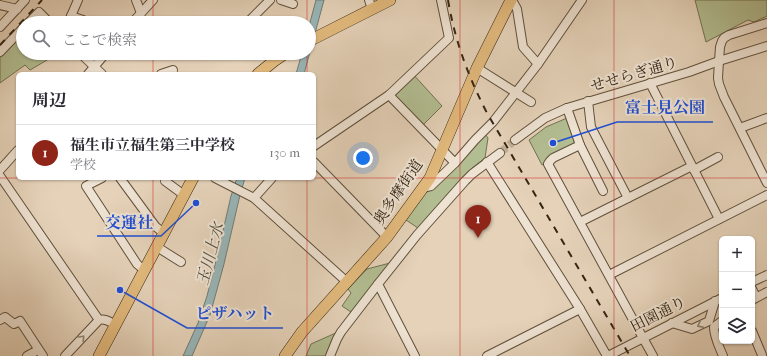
<!DOCTYPE html>
<html lang="ja">
<meta charset="utf-8">
<style>
:root{--surface:#fff;--page:#f2f2f3;--text:#2b2b33;--muted:#7c7c81;--line:#e1e1e2;--accent:#8f2418}
body{margin:0;font-family:"IM FELL French Canon","Noto Serif JP",serif;background:var(--page);color:var(--text)}
.controls{position:absolute;right:12px;bottom:12px;display:grid;overflow:hidden;border-radius:6px;box-shadow:0 1px 3px #0004}
.controls button{width:36px;height:36px;display:grid;place-items:center;padding:0;border:0;border-bottom:1px solid var(--line);background:var(--surface);color:var(--text);font:20px sans-serif}
.you{position:absolute;left:363px;top:158px;width:14px;height:14px;margin:-10px;border:3px solid #fff;border-radius:50%;background:#1a73e8;box-shadow:0 0 0 6px #1a73e833}
.badge{display:grid;place-items:center;width:26px;height:26px;border-radius:50%;background:var(--accent);color:#fff;font-size:13px;font-weight:700}
.pin{position:absolute;translate:-50% -33px;filter:drop-shadow(0 1px 2px #0008)}
.pin::after{content:'';position:absolute;top:21px;width:14px;height:12px;background:inherit;clip-path:polygon(0 0,100% 0,50% 100%)}
.list{margin:0;padding:0;list-style:none}
h2{display:flex;justify-content:space-between;align-items:center;height:52px;margin:0;padding:0 16px;font-size:17px}
h2 small{font-size:13px;font-weight:400;color:var(--muted)}
.list li{display:grid;grid-template-columns:26px 1fr auto;gap:12px;align-items:center;box-sizing:border-box;height:56px;padding:0 16px;border-top:1px solid var(--line)}
.list b{display:block;font-size:15px;white-space:nowrap}
.list p{margin:0;font-size:13px;white-space:nowrap;color:var(--muted)}
.list em{font-size:13px;font-style:normal;color:var(--muted)}
.icon{flex:none;width:22px;height:22px;fill:none;stroke:currentColor;stroke-width:2;stroke-linecap:round;stroke-linejoin:round}
.map{position:relative;flex:none;width:767px;height:356px;overflow:hidden}
.search{position:absolute;background:var(--surface);box-shadow:0 1px 3px #0004;left:16px;top:16px;width:300px;height:44px;display:flex;align-items:center;gap:10px;box-sizing:border-box;padding:0 14px;border-radius:22px;color:var(--muted);font-size:15px}
.panel{position:absolute;background:var(--surface);box-shadow:0 1px 3px #0004;left:16px;top:72px;width:300px;height:108px;border-radius:6px}
.map>svg:first-child{display:block}
</style>
<div class="map">
<svg width="767" height="356" viewBox="0 0 767 356">
<rect width="100%" height="100%" fill="#e5d2b9"/>
<filter id="stains"><feTurbulence type="fractalNoise" baseFrequency=".005" numOctaves="4"/><feColorMatrix values="0 0 0 0 .2 0 0 0 0 .09 0 0 0 0 .02 0 0 0 .5 -.17"/></filter>
<radialGradient id="worn" r=".72"><stop offset=".6" stop-color="#630" stop-opacity="0"/><stop offset="1" stop-color="#630" stop-opacity=".3"/></radialGradient>
<g fill="#b2bd91" stroke="#727152">
<polygon points="695,0 767,0 767,16 754,22 748,20 706,42"/>
<polygon points="23,32 23,53 59,53 30,70 25,65 0,83 0,54"/>
<polygon points="412,73 442,106 422,126 395,95 395,92"/>
<polygon points="567,118 576,147 542,165 529,140 546,127"/>
<polygon points="485,134 488,138 485,158 472,168 418,228 406,220 420,199"/>
<polygon points="390,263 351,312 342,306 351,293 348,289 367,269"/>
<polygon points="338,332 331,356 306,356 311,344"/>
</g>
<g fill="#98b6b8" stroke="#707c76">
<polygon points="316,0 324,0 304,74 296,74 302,53 309,53 309,26"/>
<polygon points="237,178 245,178 240,195 224,264 210,315 192,356 183,356 198,323 207,296 216,261 231,196"/>
</g>
<g fill="none" stroke-linecap="round" stroke-linejoin="round">
<polyline stroke="#c1af98" stroke-width="8" stroke-dasharray="8 4" stroke-linecap="butt" points="500,153 515,140"/>
<defs>
<g id="minor">
<polyline points="136,0 141,13"/>
<polyline points="281,0 293,4"/>
<polyline points="369,0 372,9"/>
<polyline points="0,5 17,9"/>
<polyline points="71,16 83,20 86,23"/>
<polyline points="28,23 39,12 50,23"/>
<polyline points="68,23 78,0"/>
<polyline points="132,23 153,0"/>
<polyline points="245,23 247,23 270,0"/>
<polyline points="767,23 729,35 724,38 722,41 720,47 719,61 718,78 719,84 724,97 767,183"/>
<polyline points="0,27 25,0"/>
<polyline points="0,52 23,28"/>
<polyline points="80,53 102,74"/>
<polyline points="538,64 582,0"/>
<polyline points="477,68 531,102"/>
<polyline points="88,74 106,53"/>
<polyline points="161,74 173,70"/>
<polyline points="650,83 719,219"/>
<polyline points="389,95 455,163"/>
<polyline points="588,101 591,127 628,198"/>
<polyline points="567,108 580,145 553,158 550,161 548,164 643,338 653,356"/>
<polyline points="740,128 767,118"/>
<polyline points="515,140 545,118 567,108 689,72 719,61 767,46"/>
<polyline points="580,145 603,191"/>
<polyline points="314,146 389,95 449,38 441,0"/>
<polyline points="314,162 387,237"/>
<polyline points="487,162 580,309 607,356"/>
<polyline points="0,170 18,150"/>
<polyline points="694,170 718,157"/>
<polyline points="0,176 99,320"/>
<polyline points="102,178 86,186 137,264 144,270"/>
<polyline points="120,178 156,227 164,233"/>
<polyline points="215,178 254,198 347,282"/>
<polyline points="165,181 184,195"/>
<polyline points="422,188 431,186 455,163 475,140 493,122 538,64 523,47 517,9 512,0"/>
<polyline points="254,198 272,178"/>
<polyline points="580,222 692,166"/>
<polyline points="157,247 181,262"/>
<polyline points="609,275 767,195"/>
<polyline points="752,282 767,275"/>
<polyline points="378,284 415,356"/>
<polyline points="752,289 756,297"/>
<polyline points="752,300 767,292"/>
<polyline points="0,320 5,317 14,324 20,321 43,356"/>
<path d="M722 321 714 327C714 337 719 346 723 356"/>
<polyline points="672,323 692,329 709,321 715,301"/>
<polyline points="752,331 762,355"/>
<polyline points="27,356 38,350"/>
<path d="M65 356 99 320C105 318 110 322 116 325"/>
<polyline points="330,356 337,339 341,332 378,284 417,235 465,181 472,174 500,153"/>
<polyline points="487,356 580,309"/>
<polyline points="608,356 722,298"/>
</g>
<g id="major">
<polyline points="309,41 390,0"/>
<polyline points="258,74 274,61 286,53"/>
<polyline points="99,356 193,178"/>
<polyline points="285,356 302,332 387,237 430,178 477,68 511,0"/>
</g>
</defs>
<use href="#minor" stroke="#60503c" stroke-width="10"/>
<use href="#major" stroke="#332513" stroke-width="12"/>
<use href="#minor" stroke="#eee2d2" stroke-width="8"/>
<use href="#major" stroke="#e2b97c" stroke-width="11"/>
<g stroke="#332513" stroke-width="2" stroke-dasharray="7 7" stroke-linecap="butt">
<path d="M448 0C455 41 468 76 487 113L630 356"/>
<polyline points="0,45 42,0"/>
</g>
</g>
<defs><path id="oneway-chevron" d="M-2-3.5L2.5 0L-2 3.5" fill="none" stroke-width="1.6" stroke-linecap="round" stroke-linejoin="round"/></defs>
<g stroke="#908472">
<use href="#oneway-chevron" transform="translate(700 325) rotate(153)"/>
<use href="#oneway-chevron" transform="translate(82 338) rotate(-47)"/>
</g>
<path fill="none" stroke="#d62828" stroke-width="1" stroke-opacity="0.55" d="M153 0V23M307 0V23M460 0V356M614 0V356M153 53V74M307 53V74M0 178H18M18 178H314M153 178V356M307 178V356M314 178H767"/>
<g text-anchor="middle" dominant-baseline="central" stroke-width="4" stroke-linejoin="round" paint-order="stroke">
<g font-size="15" fill="#332513" stroke="#eee2d2">
<text transform="translate(634 74) rotate(-16)">せせらぎ通り</text>
<text transform="translate(398 192) rotate(-56)">奥多摩街道</text>
<text transform="translate(658 314) rotate(-27)">田園通り</text>
</g>
<g font-size="16" font-style="italic" fill="#4c493c" stroke="#eee2d2">
<text transform="translate(210 254) rotate(-75)">玉川上水</text>
</g>
</g>
<path fill="none" stroke="#1d4ed8" stroke-width="1.5" d="M553 143L617 122H713M196 203L161 236H97M120 290L187 328H283"/>
<g fill="#1d4ed8" stroke="#eee2d2" stroke-width="1.5">
<circle cx="553" cy="143" r="4"/>
<circle cx="196" cy="203" r="4"/>
<circle cx="120" cy="290" r="4"/>
</g>
<g font-size="16" text-anchor="middle" font-weight="bold" fill="#1d4ed8" stroke="#eee2d2" stroke-width="4" stroke-linejoin="round" paint-order="stroke">
<text x="665" y="113">富士見公園</text>
<text x="129" y="228">交運社</text>
<text x="235" y="319">ピザハット</text>
</g>
<rect width="100%" height="100%" filter="url(#stains)"/>
<rect width="100%" height="100%" fill="url(#worn)"/>
</svg>
<div class="controls">
<button>+</button>
<button>−</button>
<button><svg class="icon" aria-label="layers" viewBox="0 0 24 24"><path d="M12 4l9 5-9 5-9-5zM3 14l9 5 9-5"/></svg></button>
</div>
<div class="you"></div>
<div class="pin badge" style="left:478px;top:238px">1</div>
<div class="search"><svg class="icon" aria-label="search" viewBox="0 0 24 24"><circle cx="10" cy="10" r="6"/><path d="M15 15l6 6"/></svg>ここで検索</div>
<section class="panel">
<h2>周辺<small></small></h2>
<ul class="list">
<li><span class="badge">1</span><div><b>福生市立福生第三中学校</b><p>学校</p></div><em>130 m</em></li>
</ul>
</section>
</div>
